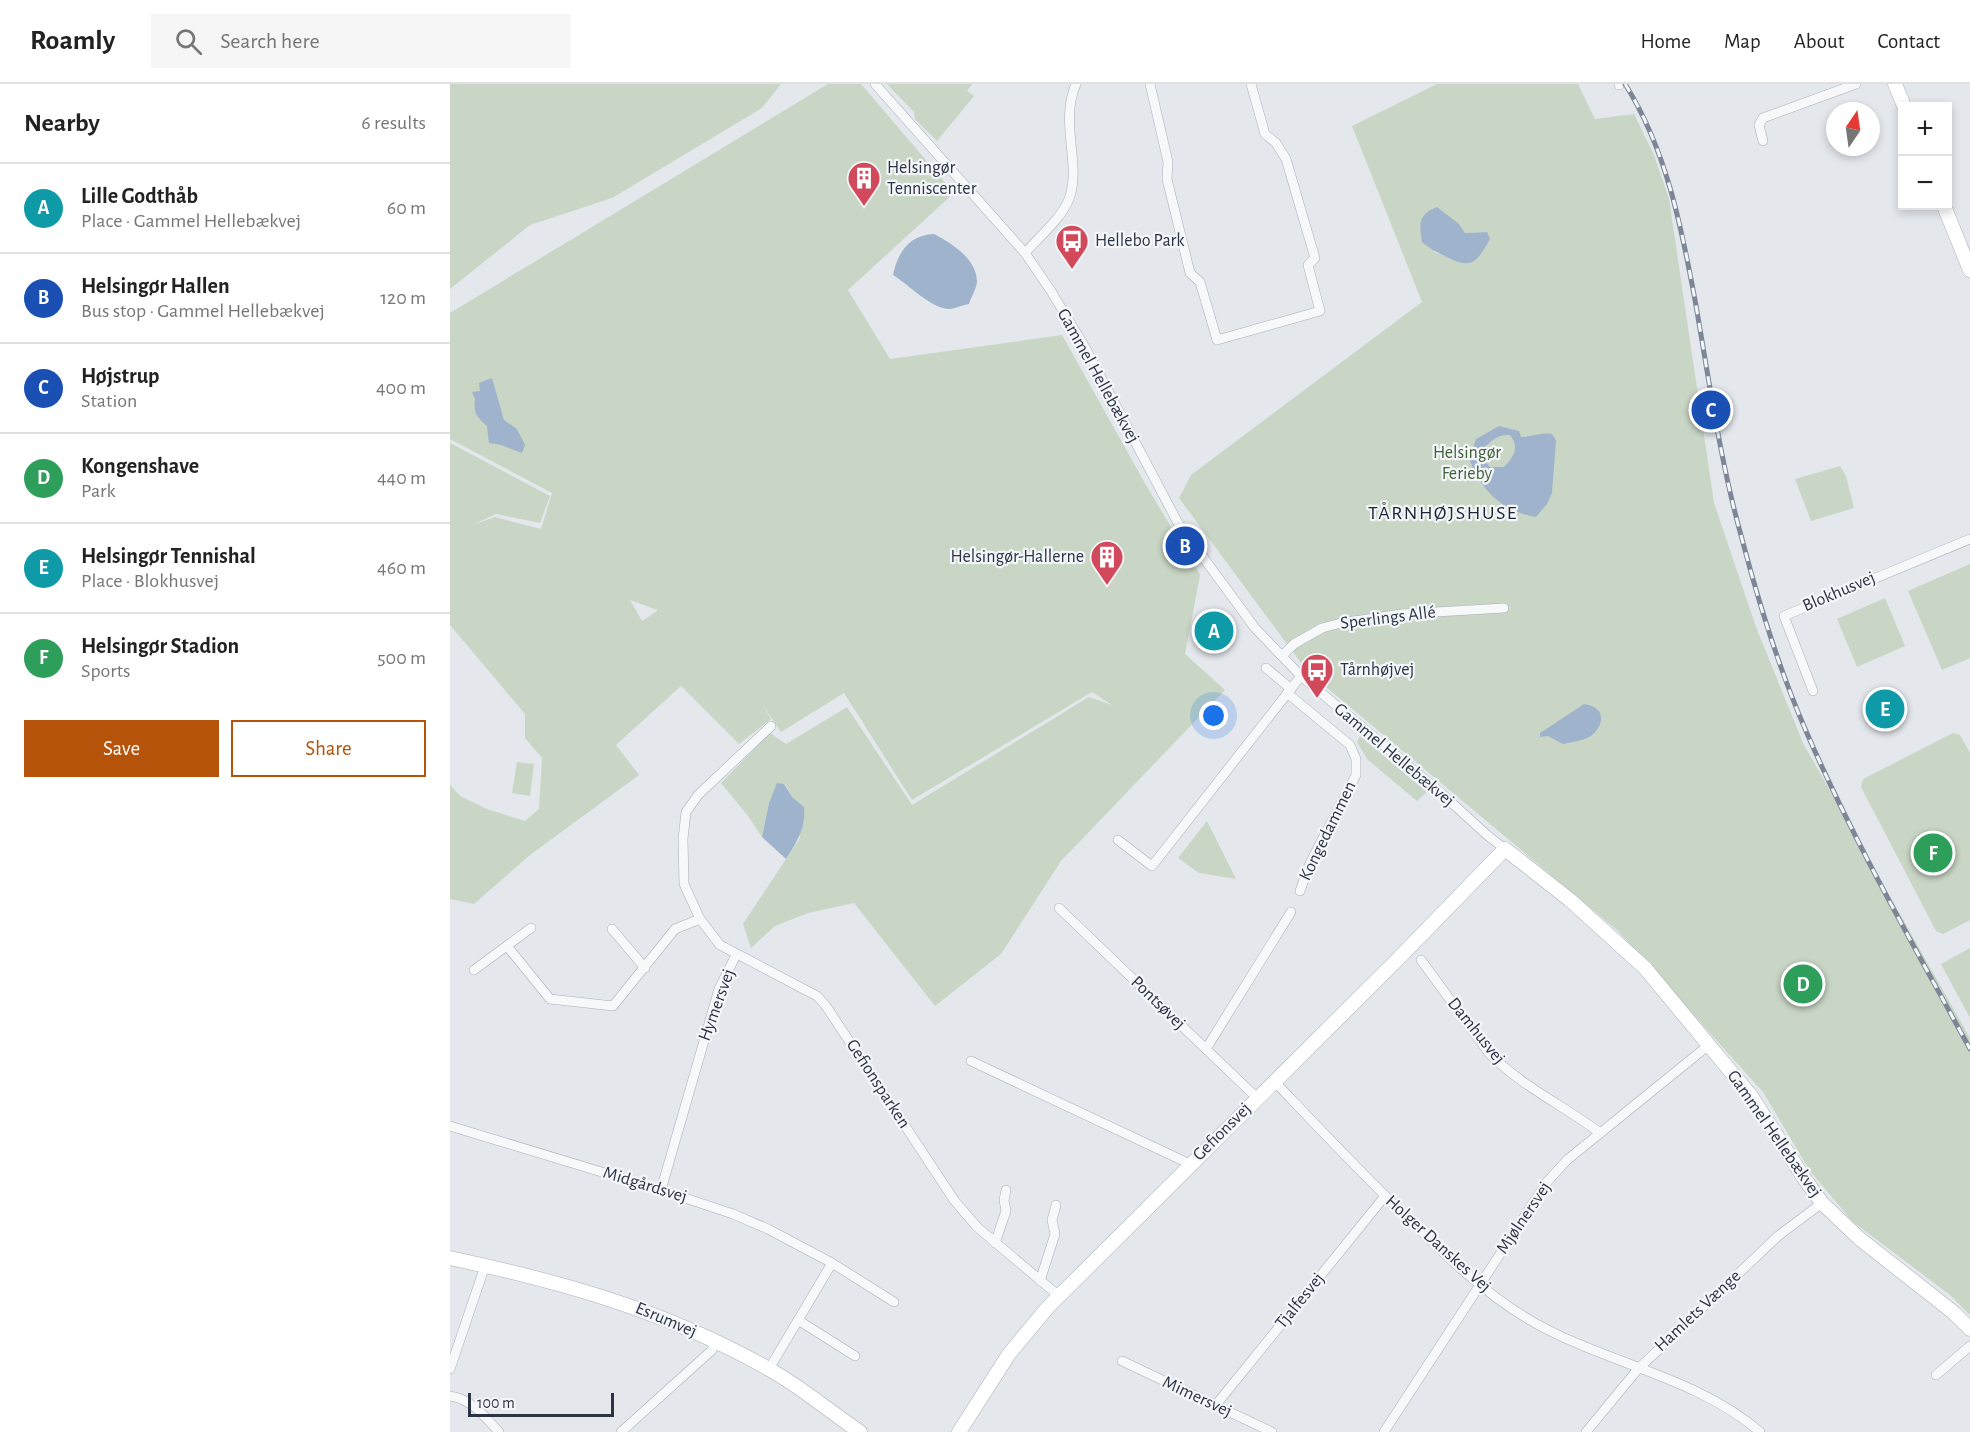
<!DOCTYPE html>
<meta charset="utf-8">
<style>
:root{--surface:#fff;--page:#f6f6f6;--text:#222;--muted:#767676;--line:#e0e0e0;--accent:#b45309}
body{margin:0;font-family:"Alegreya Sans",sans-serif;background:var(--page);color:var(--text)}
.controls{position:absolute;right:18px;top:18px;display:grid;overflow:hidden;border-radius:0px;box-shadow:0 3px 9px #0003}
.controls button{width:54px;height:54px;display:grid;place-items:center;padding:0;border:0;border-bottom:2px solid var(--line);background:var(--surface);color:var(--text);font:30px sans-serif}
.compass{position:absolute;left:1376px;top:18px;width:54px;height:54px;border-radius:50%;background:var(--surface);box-shadow:0 3px 9px #0003;rotate:13deg}
.scale{position:absolute;left:18px;bottom:15px;width:146px;box-sizing:border-box;padding-left:6px;border:3px solid #2b3445;border-top:0;font-size:16px;line-height:21px;white-space:nowrap;color:#2b3445;-webkit-text-stroke:4px #f4f6f9;paint-order:stroke}
.you{position:absolute;left:764px;top:632px;width:21px;height:21px;margin:-15px;border:4px solid #fff;border-radius:50%;background:#1a73e8;box-shadow:0 0 0 9px #1a73e833}
.badge{display:grid;place-items:center;width:39px;height:39px;border-radius:50%;background:var(--accent);color:#fff;font-size:20px;font-weight:700}
.pin{position:absolute;translate:-50% -50%;border:3px solid #fff;box-shadow:0 2px 6px #0006}
.list{margin:0;padding:0;list-style:none}
h2{display:flex;justify-content:space-between;align-items:center;height:78px;margin:0;padding:0 24px;font-size:26px}
h2 small{font-size:20px;font-weight:400;color:var(--muted)}
.list li{display:grid;grid-template-columns:39px 1fr auto;gap:18px;align-items:center;box-sizing:border-box;height:90px;padding:0 24px;border-top:2px solid var(--line)}
.list b{display:block;font-size:22px;white-space:nowrap}
.list p{margin:0;font-size:20px;white-space:nowrap;color:var(--muted)}
.list em{font-size:20px;font-style:normal;color:var(--muted)}
.actions{display:flex;gap:12px;padding:18px 24px}
.actions a{flex:1;padding:14px 0;border:2px solid var(--accent);border-radius:0px;text-align:center;font-size:21px;color:var(--accent)}
.actions .main{background:var(--accent);color:#fff}
.icon{flex:none;width:33px;height:33px;fill:none;stroke:currentColor;stroke-width:2;stroke-linecap:round;stroke-linejoin:round}
.map{position:relative;flex:none;width:1520px;height:1348px;overflow:hidden}
header{display:flex;align-items:center;gap:36px;box-sizing:border-box;height:84px;padding:0 30px;background:var(--surface);border-bottom:2px solid var(--line)}
header strong{font-size:28px}
nav{display:flex;gap:33px;margin-inline-start:auto;font-size:21px}
.search{width:420px;height:54px;background:var(--page);display:flex;align-items:center;gap:15px;box-sizing:border-box;padding:0 21px;border-radius:0px;color:var(--muted);font-size:22px}
main{display:flex}
aside{flex:1;background:var(--surface)}
.map>svg:first-child{display:block}
</style>
<header>
<strong>Roamly</strong>
<div class="search"><svg class="icon" aria-label="search" viewBox="0 0 24 24"><circle cx="10" cy="10" r="6"/><path d="M15 15l6 6"/></svg>Search here</div>
<nav><a>Home</a><a>Map</a><a>About</a><a>Contact</a></nav>
</header>
<main>
<aside>
<h2>Nearby<small>6 results</small></h2>
<ul class="list">
<li><span class="badge" style="background:#0f9aa8">A</span><div><b>Lille Godthåb</b><p>Place · Gammel Hellebækvej</p></div><em>60 m</em></li>
<li><span class="badge" style="background:#1a4fb4">B</span><div><b>Helsingør Hallen</b><p>Bus stop · Gammel Hellebækvej</p></div><em>120 m</em></li>
<li><span class="badge" style="background:#1a4fb4">C</span><div><b>Højstrup</b><p>Station</p></div><em>400 m</em></li>
<li><span class="badge" style="background:#2e9e5b">D</span><div><b>Kongenshave</b><p>Park</p></div><em>440 m</em></li>
<li><span class="badge" style="background:#0f9aa8">E</span><div><b>Helsingør Tennishal</b><p>Place · Blokhusvej</p></div><em>460 m</em></li>
<li><span class="badge" style="background:#2e9e5b">F</span><div><b>Helsingør Stadion</b><p>Sports</p></div><em>500 m</em></li>
</ul>
<div class="actions"><a class="main">Save</a><a>Share</a></div>
</aside>
<div class="map">
<svg width="1520" height="1348" viewBox="0 0 1520 1348">
<rect width="100%" height="100%" fill="#e4e7ec"/>
<g fill="#c9d6c5" fill-rule="evenodd">
<polygon points="0,0 331,0 312,24 162,114 80,141 0,205"/>
<path d="M378 0H411L504 109 398 206 440 275 612 251 697 403 750 491 735 570 775 606 611 777 551 870 485 922 404 819 358 829 325 842 301 864 293 840 350 754 343 714 335 700 319 719 312 753 298 732 271 699 320 649 336 660 397 623 462 721 639 613 662 621 642 608 462 716 394 609 331 648 310 617 321 635 289 660 231 602 166 661 189 691 80 771 24 820 0 815V701L10 712 37 725 75 737 89 725 92 674 75 654V630L0 541V359L100 412 90 439 46 430 22 441 45 433 91 445 102 409 0 355V229ZM180 516 207 526V527L192 537Z"/>
<polygon points="437,0 522,0 517,7 524,12 487,57 465,35 464,28"/>
<path d="M987 0H1128L1145 35 1184 30 1204 71 1219 115 1264 419 1306 543 1353 659 1520 954V1231L1500 1211 1402 1137 1360 1087 1313 1008 1168 847 857 587 729 414 741 391 972 218 902 42ZM1009 140 1015 149 1037 148 997 173 984 168Z"/>
<polygon points="1390,382 1396,392 1404,424 1361,437 1345,395"/>
<polygon points="1520,480 1520,574 1492,586 1458,507"/>
<polygon points="1435,514 1455,562 1407,583 1387,535"/>
<polygon points="1503,649 1510,651 1520,669 1520,836 1493,850 1486,847 1411,703 1413,695"/>
<polygon points="910,652 977,708 967,717 917,675 907,658"/>
<polygon points="67,678 84,680 80,712 62,709"/>
<polygon points="757,737 786,795 749,789 728,774"/>
<polygon points="1520,864 1520,934 1491,880"/>
</g>
<g fill="#9fb4cc" fill-rule="evenodd">
<path d="M987 123 1009 140 1015 149 1037 148 1040 155C1029 174 1024 186 1001 175 990 170 981 166 972 158 969 141 968 130 987 123Z"/>
<path d="M484 150C501 159 526 174 527 197 527 204 521 213 519 220 513 221 506 224 500 225 481 225 458 200 443 191 448 168 459 151 484 150Z"/>
<path d="M42 294 54 336 67 345 75 361 72 369 51 361 39 359 37 342C27 334 23 328 25 315L22 308 30 307 29 299Z"/>
<path d="M1049 342 1069 347 1071 353C1083 353 1090 348 1102 350L1106 356 1102 409 1097 420 1086 433C1051 427 1032 407 1019 375L1026 355ZM1060 351C1070 364 1064 372 1054 383H1040L1034 376 1031 368C1039 358 1047 350 1060 351Z"/>
<path d="M1134 620C1139 621 1144 622 1148 626 1156 635 1147 650 1137 654 1130 657 1121 658 1113 660L1098 652 1090 653V649Z"/>
<path d="M327 699 334 700 343 714 354 723C356 744 347 758 336 775L312 753 319 719Z"/>
</g>
<g fill="none" stroke-linecap="round" stroke-linejoin="round">
<defs>
<g id="street">
<polyline points="425,0 575,169 601,207 636,265 728,439 805,544 851,592 991,709 1037,751 1055,765"/>
<polyline points="700,0 718,78 717,95 740,189 750,198 767,256 870,227 858,181 865,174 836,75 826,59 815,50 801,0"/>
<polyline points="1169,0 1169,1"/>
<polyline points="1313,57 1309,41 1313,34 1406,0"/>
<path d="M575 169C589 153 611 135 619 115 632 81 609 39 626 0"/>
<polyline points="832,572 844,560 872,544 891,539 952,530 1054,524"/>
<polyline points="816,584 841,605"/>
<polyline points="1363,607 1334,532 1520,455"/>
<polyline points="837,609 900,661 906,675 906,691 860,779 850,807"/>
<polyline points="321,642 248,711 236,728 233,755 234,800 250,835 270,861 367,912 376,922 504,1116 527,1143 609,1212"/>
<polyline points="668,756 702,782 851,592"/>
<polyline points="609,824 807,1014"/>
<polyline points="162,845 195,884"/>
<polyline points="57,862 100,915 163,922 225,845 250,835"/>
<path d="M971 876 1039 969C1071 1002 1113 1021 1150 1049"/>
<polyline points="24,886 81,844"/>
<polyline points="756,965 841,828"/>
<polyline points="521,977 740,1080"/>
<path d="M824 997C867 1042 909 1087 954 1130 992 1168 1031 1207 1078 1235 1152 1279 1244 1291 1310 1348"/>
<polyline points="0,1042 211,1106 283,1130 318,1145 382,1179 444,1218"/>
<polyline points="211,1106 269,905 286,871"/>
<polyline points="545,1159 556,1127 554,1116 556,1106"/>
<polyline points="590,1197 605,1150 602,1136 606,1121"/>
<polyline points="348,1236 405,1272"/>
<polyline points="672,1277 822,1348"/>
<polyline points="0,1285 35,1182"/>
<polyline points="319,1285 382,1179"/>
<polyline points="1486,1291 1520,1262"/>
<path d="M0 1312C22 1315 35 1333 49 1348"/>
<polyline points="765,1322 935,1112"/>
<polyline points="171,1348 261,1267 267,1258"/>
<polyline points="934,1348 1097,1098 1117,1076 1260,960"/>
<polyline points="1136,1348 1188,1285 1328,1152 1372,1119"/>
</g>
<g id="secondary">
<polyline points="1445,0 1454,22"/>
<polyline points="1494,122 1520,186"/>
<path d="M0 1174C113 1198 216 1227 317 1284 350 1302 379 1327 410 1348"/>
<polyline points="509,1348 559,1270 598,1223 947,876 1055,765 1120,816 1195,884 1301,1012 1354,1094 1372,1119 1410,1155 1503,1228 1520,1245"/>
</g>
</defs>
<use href="#street" stroke="#a9aeb7" stroke-width="10"/>
<use href="#secondary" stroke="#a9aeb7" stroke-width="15"/>
<use href="#street" stroke="#f7f8fa" stroke-width="9"/>
<use href="#secondary" stroke="#fff" stroke-width="14"/>
<defs>
<path id="rail" d="M1175 0C1216 65 1231 141 1245 216 1259 295 1270 377 1292 455 1309 520 1329 585 1356 647 1403 756 1463 860 1520 965"/>
</defs>
<use href="#rail" stroke="#7d8696" stroke-width="5"/>
<use href="#rail" stroke="#f4f6f9" stroke-width="3" stroke-dasharray="9" stroke-linecap="butt"/>
</g>
<defs>
<symbol id="building-pin" viewBox="-11 -11 22 30"><path d="M0 17L-7.5 6A9.5 9.5 0 1 1 7.5 6Z" fill="#d1495b" stroke="#f4f6f9"/><path d="M-4-6H4V6H1V3H-1V6H-4ZM-2.5-4.3h1.7v1.8h-1.7ZM.8-4.3h1.7v1.8H.8ZM-2.5-1h1.7V.8h-1.7ZM.8-1h1.7V.8H.8Z" fill="#fff"/></symbol>
<symbol id="bus-pin" viewBox="-11 -11 22 30"><path d="M0 17L-7.5 6A9.5 9.5 0 1 1 7.5 6Z" fill="#d1495b" stroke="#f4f6f9"/><path d="M-5-6H5V4H4V6H2V4H-2V6H-4V4H-5ZM-3.5-4V0h7V-4ZM-3.5 1.2v1.5H-2V1.2ZM2 1.2v1.5H3.5V1.2Z" fill="#fff"/></symbol>
</defs>
<g fill-rule="evenodd">
<use href="#building-pin" x="395" y="75" width="38" height="52"/>
<use href="#bus-pin" x="603" y="138" width="38" height="52"/>
<use href="#building-pin" x="638" y="454" width="38" height="52"/>
<use href="#bus-pin" x="848" y="567" width="38" height="52"/>
</g>
<g text-anchor="middle" dominant-baseline="central" stroke-width="4.5" stroke-linejoin="round" paint-order="stroke">
<g font-size="18" fill="#2b3445" stroke="#f4f6f9" text-anchor="start">
<text x="437" y="84">Helsingør<tspan x="437" dy="21">Tenniscenter</tspan></text>
<text x="645" y="157">Hellebo Park</text>
<text x="634" y="473" text-anchor="end">Helsingør-Hallerne</text>
<text x="890" y="586">Tårnhøjvej</text>
</g>
<g font-size="18" fill="#2b3445" stroke="#f4f6f9">
<text transform="translate(648 292) rotate(61)">Gammel Hellebækvej</text>
<text transform="translate(1389 508) rotate(-23)">Blokhusvej</text>
<text transform="translate(938 534) rotate(-7)">Sperlings Allé</text>
<text transform="translate(944 671) rotate(40)">Gammel Hellebækvej</text>
<text transform="translate(878 747) rotate(-64)">Kongedammen</text>
<text transform="translate(708 919) rotate(44)">Pontsøvej</text>
<text transform="translate(267 921) rotate(-70)">Hymersvej</text>
<text transform="translate(1026 947) rotate(51)">Damhusvej</text>
<text transform="translate(428 1000) rotate(57)">Gefionsparken</text>
<text transform="translate(772 1048) rotate(-45)">Gefionsvej</text>
<text transform="translate(1324 1050) rotate(55)">Gammel Hellebækvej</text>
<text transform="translate(195 1101) rotate(17)">Midgårdsvej</text>
<text transform="translate(1074 1134) rotate(-56)">Mjølnersvej</text>
<text transform="translate(988 1160) rotate(42)">Holger Danskes Vej</text>
<text transform="translate(850 1217) rotate(-51)">Tjalfesvej</text>
<text transform="translate(1248 1227) rotate(-43)">Hamlets Vænge</text>
<text transform="translate(216 1236) rotate(23)">Esrumvej</text>
<text transform="translate(747 1313) rotate(25)">Mimersvej</text>
</g>
<g font-size="18" fill="#3f6138" stroke="#f4f6f9">
<text x="1017" y="369">Helsingør<tspan x="1017" dy="21">Ferieby</tspan></text>
</g>
<g font-size="20" letter-spacing="1.5" fill="#1d2536" stroke="#f4f6f9">
<text x="993" y="429">TÅRNHØJSHUSE</text>
</g>
</g>
</svg>
<div class="controls">
<button>+</button>
<button>−</button>
</div>
<svg class="compass" viewBox="-18 -18 36 36"><path d="M0-13l5 13h-10z" fill="#e53935"/><path d="M0 13l5-13h-10z" fill="#767676"/></svg>
<div class="scale">100 m</div>
<div class="you"></div>
<div class="pin badge" style="left:764px;top:547px;background:#0f9aa8">A</div>
<div class="pin badge" style="left:735px;top:462px;background:#1a4fb4">B</div>
<div class="pin badge" style="left:1261px;top:326px;background:#1a4fb4">C</div>
<div class="pin badge" style="left:1353px;top:900px;background:#2e9e5b">D</div>
<div class="pin badge" style="left:1435px;top:625px;background:#0f9aa8">E</div>
<div class="pin badge" style="left:1483px;top:769px;background:#2e9e5b">F</div>
</div>
</main>
